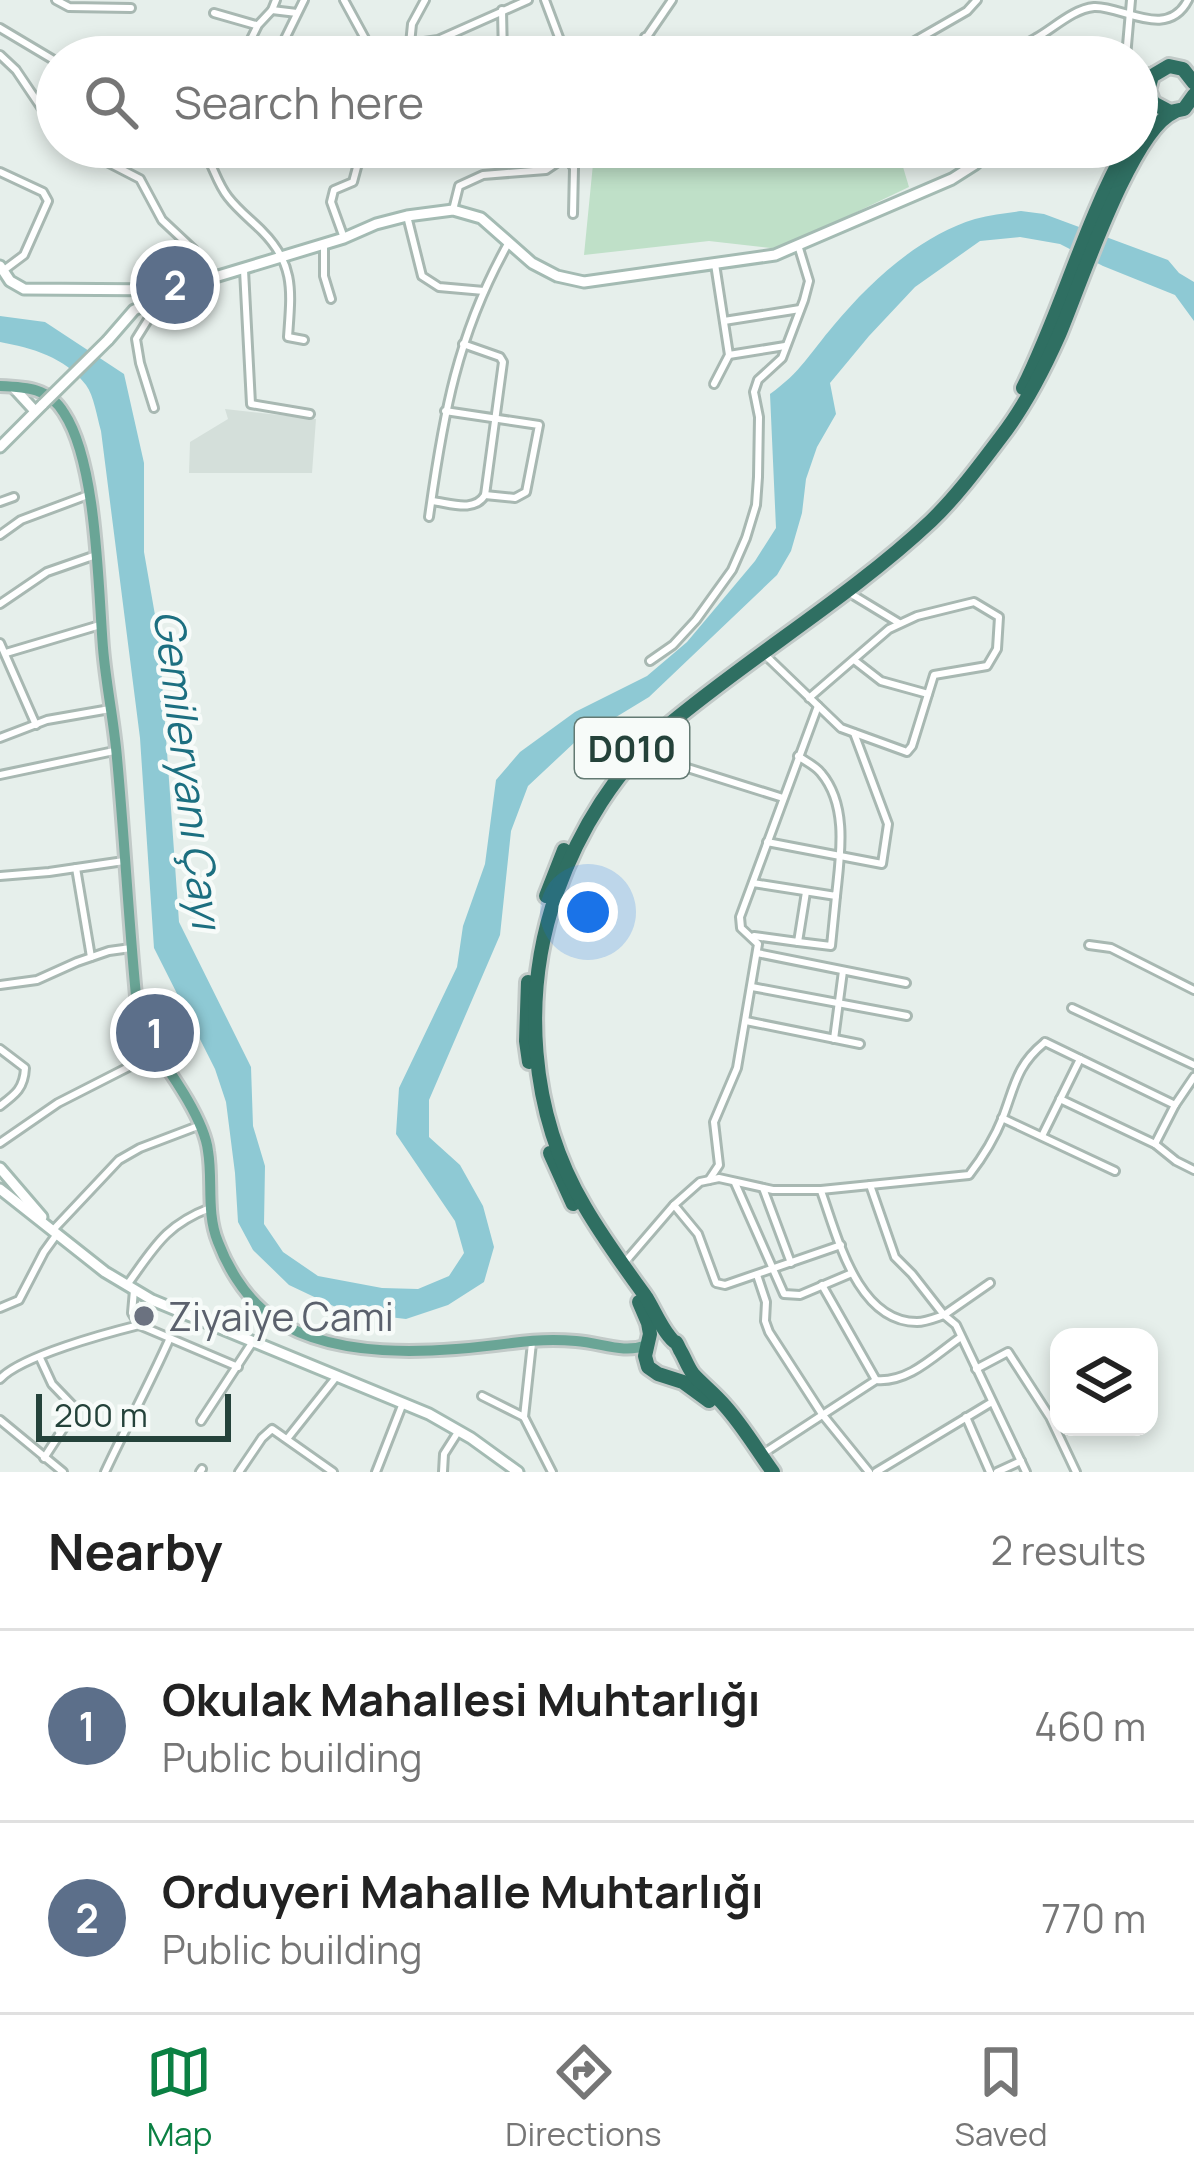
<!DOCTYPE html>
<meta charset="utf-8">
<style>
:root{--surface:#fff;--page:#f6f6f6;--text:#222;--muted:#767676;--line:#e0e0e0;--accent:#0b8043}
body{margin:0;font-family:Manrope,sans-serif;background:var(--page);color:var(--text)}
.controls{position:absolute;right:36px;bottom:36px;display:grid;overflow:hidden;border-radius:24px;box-shadow:0 6px 18px #0003}
.controls button{width:108px;height:108px;display:grid;place-items:center;padding:0;border:0;border-bottom:3px solid var(--line);background:var(--surface);color:var(--text);font:60px sans-serif}
.scale{position:absolute;left:36px;bottom:30px;width:195px;box-sizing:border-box;padding-left:12px;border:6px solid #24423a;border-top:0;font-size:33px;line-height:42px;white-space:nowrap;color:#24423a;-webkit-text-stroke:9px #f7fbf9;paint-order:stroke}
.you{position:absolute;left:588px;top:912px;width:42px;height:42px;margin:-30px;border:9px solid #fff;border-radius:50%;background:#1a73e8;box-shadow:0 0 0 18px #1a73e833}
.badge{display:grid;place-items:center;width:78px;height:78px;border-radius:50%;background:var(--accent);color:#fff;font-size:39px;font-weight:700}
.pin{position:absolute;translate:-50% -50%;border:6px solid #fff;box-shadow:0 3px 12px #0006}
.list{margin:0;padding:0;list-style:none}
h2{display:flex;justify-content:space-between;align-items:center;height:156px;margin:0;padding:0 48px;font-size:51px}
h2 small{font-size:39px;font-weight:400;color:var(--muted)}
.list li{display:grid;grid-template-columns:78px 1fr auto;gap:36px;align-items:center;box-sizing:border-box;height:192px;padding:0 48px;border-top:3px solid var(--line)}
.list b{display:block;font-size:45px;white-space:nowrap}
.list p{margin:0;font-size:39px;white-space:nowrap;color:var(--muted)}
.list em{font-size:39px;font-style:normal;color:var(--muted)}
.icon{flex:none;width:66px;height:66px;fill:none;stroke:currentColor;stroke-width:2;stroke-linecap:round;stroke-linejoin:round}
.map{position:relative;flex:none;width:1194px;height:1472px;overflow:hidden}
.search{position:absolute;background:var(--surface);box-shadow:0 6px 18px #0003;left:36px;right:36px;top:36px;height:132px;display:flex;align-items:center;gap:30px;box-sizing:border-box;padding:0 42px;border-radius:66px;color:var(--muted);font-size:45px}
.sheet{height:540px;background:var(--surface)}
nav{display:flex;justify-content:space-around;align-items:center;box-sizing:border-box;height:168px;border-top:3px solid var(--line);background:var(--surface);font-size:33px;color:var(--muted)}
nav a{display:grid;justify-items:center;gap:6px}
nav .on{color:var(--accent)}
.map>svg:first-child{display:block}
</style>
<div class="map">
<svg width="1194" height="1472" viewBox="0 0 1194 1472">
<rect width="100%" height="100%" fill="#e6efeb"/>
<polygon fill="#d4dfda" points="225,409 316,419 312,473 189,473 190,442 228,419"/>
<polygon fill="#bfe0c8" points="644,147 672,153 737,147 897,147 909,187 779,249 709,241 584,255 593,164"/>
<path fill="#8ec9d4" d="M1021 211 1044 214 1168 260 1179 273 1194 282V321L1175 295 1103 266 1060 244 1020 237 980 241 915 287 869 336 830 383 836 414 817 447 806 479 802 513 791 551 777 575 649 697 575 742 528 786 511 831 500 935 429 1100V1137L460 1165 483 1206 494 1247 484 1282 448 1305 406 1319 346 1312 289 1285 253 1250 238 1222 235 1173 226 1102 215 1069 154 948 140 738 101 431C97 417 94 396 86 385 65 357 32 348 0 342V316L45 322 124 374 144 463V552L159 638 179 922 251 1067 253 1126 265 1166 264 1224 283 1252 318 1276 382 1288 418 1289 449 1276 464 1253 455 1221 396 1134 399 1088 457 967 463 926 485 864 496 780 520 752 575 712 647 676 687 642 755 561 776 528 770 394C801 372 810 353 834 325 870 282 919 236 975 219 990 215 1006 213 1021 211Z"/>
<g fill="none" stroke-linecap="round" stroke-linejoin="round">
<defs>
<g id="street">
<polyline points="56,0 69,7 131,8"/>
<polyline points="344,0 375,57"/>
<polyline points="272,10 297,13"/>
<polyline points="502,10 503,57"/>
<polyline points="214,13 256,25"/>
<polyline points="0,28 57,62"/>
<polyline points="645,37 681,57"/>
<polyline points="1037,38 1038,57"/>
<polyline points="410,44 412,24 425,0"/>
<polyline points="245,52 269,56 278,53 304,0"/>
<polyline points="0,55 16,70 57,131"/>
<polyline points="146,57 166,54 183,57"/>
<polyline points="242,57 258,25 272,10 276,0"/>
<polyline points="401,57 410,44 438,40 528,0"/>
<polyline points="523,57 560,40 545,0"/>
<polyline points="633,57 672,0"/>
<polyline points="887,57 967,11 977,0"/>
<path d="M993 57C1008 52 1023 46 1036 38 1054 28 1073 9 1094 7 1121 5 1167 41 1188 0"/>
<polyline points="1126,57 1131,0"/>
<polyline points="78,147 140,179 162,220 194,250 195,283"/>
<path d="M201 147C213 163 216 182 228 197 238 210 251 220 262 231 296 265 291 293 288 337L304 340"/>
<polyline points="560,147 574,168 573,214"/>
<path d="M661 147C693 159 736 153 768 147"/>
<polyline points="0,172 43,192 48,201 24,255 4,270"/>
<polyline points="453,210 459,186 483,175 546,170 580,147"/>
<polyline points="407,216 422,276 439,287 484,291"/>
<polyline points="344,238 331,202 334,190 353,182 360,156 370,147"/>
<polyline points="324,245 324,276 331,299"/>
<polyline points="244,270 251,404 310,414"/>
<polyline points="724,321 800,309"/>
<polyline points="729,355 785,346"/>
<polyline points="714,384 729,355 715,264"/>
<polyline points="154,408 140,363 136,339 154,310 155,301"/>
<polyline points="445,411 539,425 526,492 515,498 485,495"/>
<path d="M432 501C450 503 474 513 485 495L503 362 500 357 463 344"/>
<polyline points="0,502 14,497"/>
<path d="M429 517C443 416 457 334 509 242"/>
<polyline points="0,535 21,520 88,495"/>
<polyline points="848,592 899,623"/>
<polyline points="0,604 47,572 96,555"/>
<polyline points="0,643 36,725"/>
<polyline points="6,653 100,625"/>
<polyline points="763,653 841,728 907,752 912,746 934,675 987,666 997,649 999,617 974,602 917,616 889,629 809,698"/>
<polyline points="854,660 881,681 928,694"/>
<polyline points="650,661 673,645 696,620 732,570 746,538 756,505 758,477 759,417 754,392 758,380 782,358 804,300 809,281 798,245"/>
<polyline points="0,738 47,720 110,709"/>
<polyline points="643,754 783,798"/>
<polyline points="0,775 114,751"/>
<polyline points="767,842 882,864 888,824 854,733"/>
<polyline points="76,868 91,957"/>
<polyline points="0,876 49,872 124,861"/>
<path d="M753 883 836 896C840 857 849 806 821 773 816 766 805 761 798 756"/>
<polyline points="754,936 798,942 806,892"/>
<polyline points="798,942 831,946 836,896"/>
<polyline points="1089,945 1111,948 1194,990"/>
<polyline points="757,953 906,983"/>
<polyline points="0,985 37,980 77,962 109,951 131,948"/>
<polyline points="752,987 907,1016"/>
<polyline points="1072,1008 1194,1065"/>
<polyline points="746,1021 860,1044"/>
<polyline points="834,1039 843,971"/>
<polyline points="1045,1042 1175,1105"/>
<path d="M0 1049 25 1068C24 1088 16 1094 0 1106"/>
<polyline points="1060,1099 1155,1144 1176,1161 1194,1170"/>
<polyline points="1002,1118 1115,1171"/>
<polyline points="1042,1136 1080,1059"/>
<polyline points="0,1143 58,1103 156,1053"/>
<polyline points="1155,1144 1175,1105 1194,1077"/>
<polyline points="709,1180 719,1165 714,1122 737,1068 758,944 741,928 740,917 818,706"/>
<polyline points="735,1183 784,1294 800,1295 852,1273"/>
<polyline points="870,1185 895,1257 912,1274 944,1315 990,1283"/>
<polyline points="763,1188 791,1263"/>
<path d="M821 1191C837 1235 857 1322 917 1322 926 1322 935 1318 944 1315L956 1325 1026 1472"/>
<polyline points="674,1205 698,1234 716,1283 725,1285 841,1245"/>
<polyline points="53,1230 119,1160 140,1148 198,1126"/>
<path d="M625 1262 674 1205 700 1182 719 1178 773 1190H821L969 1175C983 1157 995 1137 1003 1117 1015 1085 1017 1065 1044 1043"/>
<polyline points="757,1275 766,1302 765,1321 769,1332 822,1414 869,1472"/>
<path d="M127 1285C154 1248 165 1225 210 1208"/>
<polyline points="134,1290 132,1313 139,1325 238,1367"/>
<polyline points="0,1308 19,1300 44,1252 57,1234"/>
<polyline points="40,1358 52,1384 76,1409 44,1458"/>
<polyline points="976,1369 1008,1352 1050,1417 1076,1472"/>
<path d="M0 1379C21 1356 107 1333 139 1325"/>
<path d="M876 1380C909 1383 935 1355 961 1337"/>
<polyline points="482,1396 524,1417 552,1472"/>
<polyline points="524,1417 532,1343"/>
<polyline points="966,1417 990,1472"/>
<polyline points="0,1420 63,1472"/>
<polyline points="201,1421 252,1343"/>
<polyline points="287,1439 337,1376"/>
<polyline points="764,1453 876,1380 822,1285"/>
<path d="M105 1472C126 1427 149 1385 169 1340"/>
<polyline points="200,1472 202,1469"/>
<polyline points="239,1472 262,1438 272,1429 333,1472"/>
<polyline points="376,1472 403,1403"/>
<polyline points="443,1472 444,1454 458,1432"/>
<polyline points="876,1472 992,1402"/>
<polyline points="997,1472 1021,1461"/>
</g>
<g id="secondary">
<polyline points="1137,78 1155,72"/>
<polyline points="0,266 10,281 24,289 173,290"/>
<polyline points="108,340 134,310 195,283 344,238 376,224 407,216 453,210 481,218 532,263 557,276 584,282 775,255 952,179 974,165 995,147"/>
<polyline points="13,387 35,411"/>
<polyline points="0,447 43,404"/>
<polyline points="0,1168 42,1217"/>
<polyline points="0,1189 105,1272 152,1300 429,1414 471,1438 518,1472"/>
</g>
<path id="primary" d="M0 386C27 387 49 388 64 413 97 463 98 586 103 648 106 685 114 721 117 758 125 844 129 930 138 1016L142 1031C162 1061 204 1116 208 1151 213 1180 206 1213 218 1242 227 1266 243 1293 263 1310 324 1363 438 1353 512 1343 533 1340 555 1339 576 1341 603 1343 622 1354 648 1345"/>
<g id="highway">
<polyline points="1194,83 1183,69 1169,66 1152,76 1148,90 1153,103 1170,112 1184,109 1194,95"/>
<polyline points="1137,131 1148,111 1150,99"/>
<path d="M1023 388C1062 310 1084 224 1127 147"/>
<polyline points="546,896 564,850"/>
<polyline points="528,982 526,1041 529,1062"/>
<polyline points="550,1153 573,1204"/>
<polyline points="639,1302 648,1323 650,1334 645,1356 648,1367 658,1374 683,1382 709,1401"/>
<path d="M773 1472C757 1450 743 1426 725 1406 715 1394 703 1385 693 1374 687 1366 685 1358 680 1350 673 1335 679 1349 669 1336 660 1325 654 1310 646 1297 625 1268 603 1238 585 1207 529 1113 521 994 557 892 579 830 616 770 666 727 752 655 850 597 931 521 957 496 979 466 1001 437 1025 406 1043 371 1059 335 1079 288 1131 130 1174 112"/>
</g>
</defs>
<use href="#street" stroke="#a8b8b2" stroke-width="12"/>
<use href="#secondary" stroke="#a4bbb3" stroke-width="15"/>
<use href="#primary" stroke="#c2cac8" stroke-width="16"/>
<use href="#highway" stroke="#c2cac8" stroke-width="20"/>
<use href="#street" stroke="#fff" stroke-width="6"/>
<use href="#secondary" stroke="#fff" stroke-width="9"/>
<use href="#primary" stroke="#6aa596" stroke-width="10"/>
<use href="#highway" stroke="#2f6f62" stroke-width="14"/>
<defs>
<polyline id="secondary-bridge" points="43,404 108,340"/>
</defs>
<use href="#secondary-bridge" stroke="#a4bbb3" stroke-width="15" stroke-linecap="butt"/>
<use href="#secondary-bridge" stroke="#fff" stroke-width="9"/>
</g>
<circle fill="#6b7280" stroke="#f7fbf9" stroke-width="4.5" cx="144" cy="1316" r="12"/>
<g text-anchor="middle" dominant-baseline="central" stroke-width="9" stroke-linejoin="round" paint-order="stroke">
<rect fill="#f7fbf9" stroke="#637a73" stroke-width="3" x="575" y="718" width="114" height="60" rx="9"/>
<g font-size="36" font-weight="bold" fill="#24423a">
<text x="632" y="748">D010</text>
</g>
<g font-size="39" fill="#5b616d" stroke="#f7fbf9" text-anchor="start">
<text x="168" y="1316">Ziyaiye Cami</text>
</g>
<g font-size="42" font-style="italic" fill="#1c6f80" stroke="#f7fbf9">
<text transform="translate(189 769) rotate(83)">Gemileryanı Çayı</text>
</g>
</g>
</svg>
<div class="controls">
<button><svg class="icon" aria-label="layers" viewBox="0 0 24 24"><path d="M12 4l9 5-9 5-9-5zM3 14l9 5 9-5"/></svg></button>
</div>
<div class="scale">200 m</div>
<div class="you"></div>
<div class="pin badge" style="left:155px;top:1033px;background:#5c6f8a">1</div>
<div class="pin badge" style="left:175px;top:285px;background:#5c6f8a">2</div>
<div class="search"><svg class="icon" aria-label="search" viewBox="0 0 24 24"><circle cx="10" cy="10" r="6"/><path d="M15 15l6 6"/></svg>Search here</div>
</div>
<section class="sheet">
<h2>Nearby<small>2 results</small></h2>
<ul class="list">
<li><span class="badge" style="background:#5c6f8a">1</span><div><b>Okulak Mahallesi Muhtarlığı</b><p>Public building</p></div><em>460 m</em></li>
<li><span class="badge" style="background:#5c6f8a">2</span><div><b>Orduyeri Mahalle Muhtarlığı</b><p>Public building</p></div><em>770 m</em></li>
</ul>
</section>
<nav>
<a class="on"><svg class="icon" aria-label="map" viewBox="0 0 24 24"><path d="M3 6l6-2 6 2 6-2v14l-6 2-6-2-6 2zM9 4v14M15 6v14"/></svg>Map</a>
<a><svg class="icon" aria-label="directions" viewBox="0 0 24 24"><path d="M12 3l9 9-9 9-9-9zM9 14v-3h6M13 9l2 2-2 2"/></svg>Directions</a>
<a><svg class="icon" aria-label="saved" viewBox="0 0 24 24"><path d="M7 4h10v16l-5-4-5 4z"/></svg>Saved</a>
</nav>
